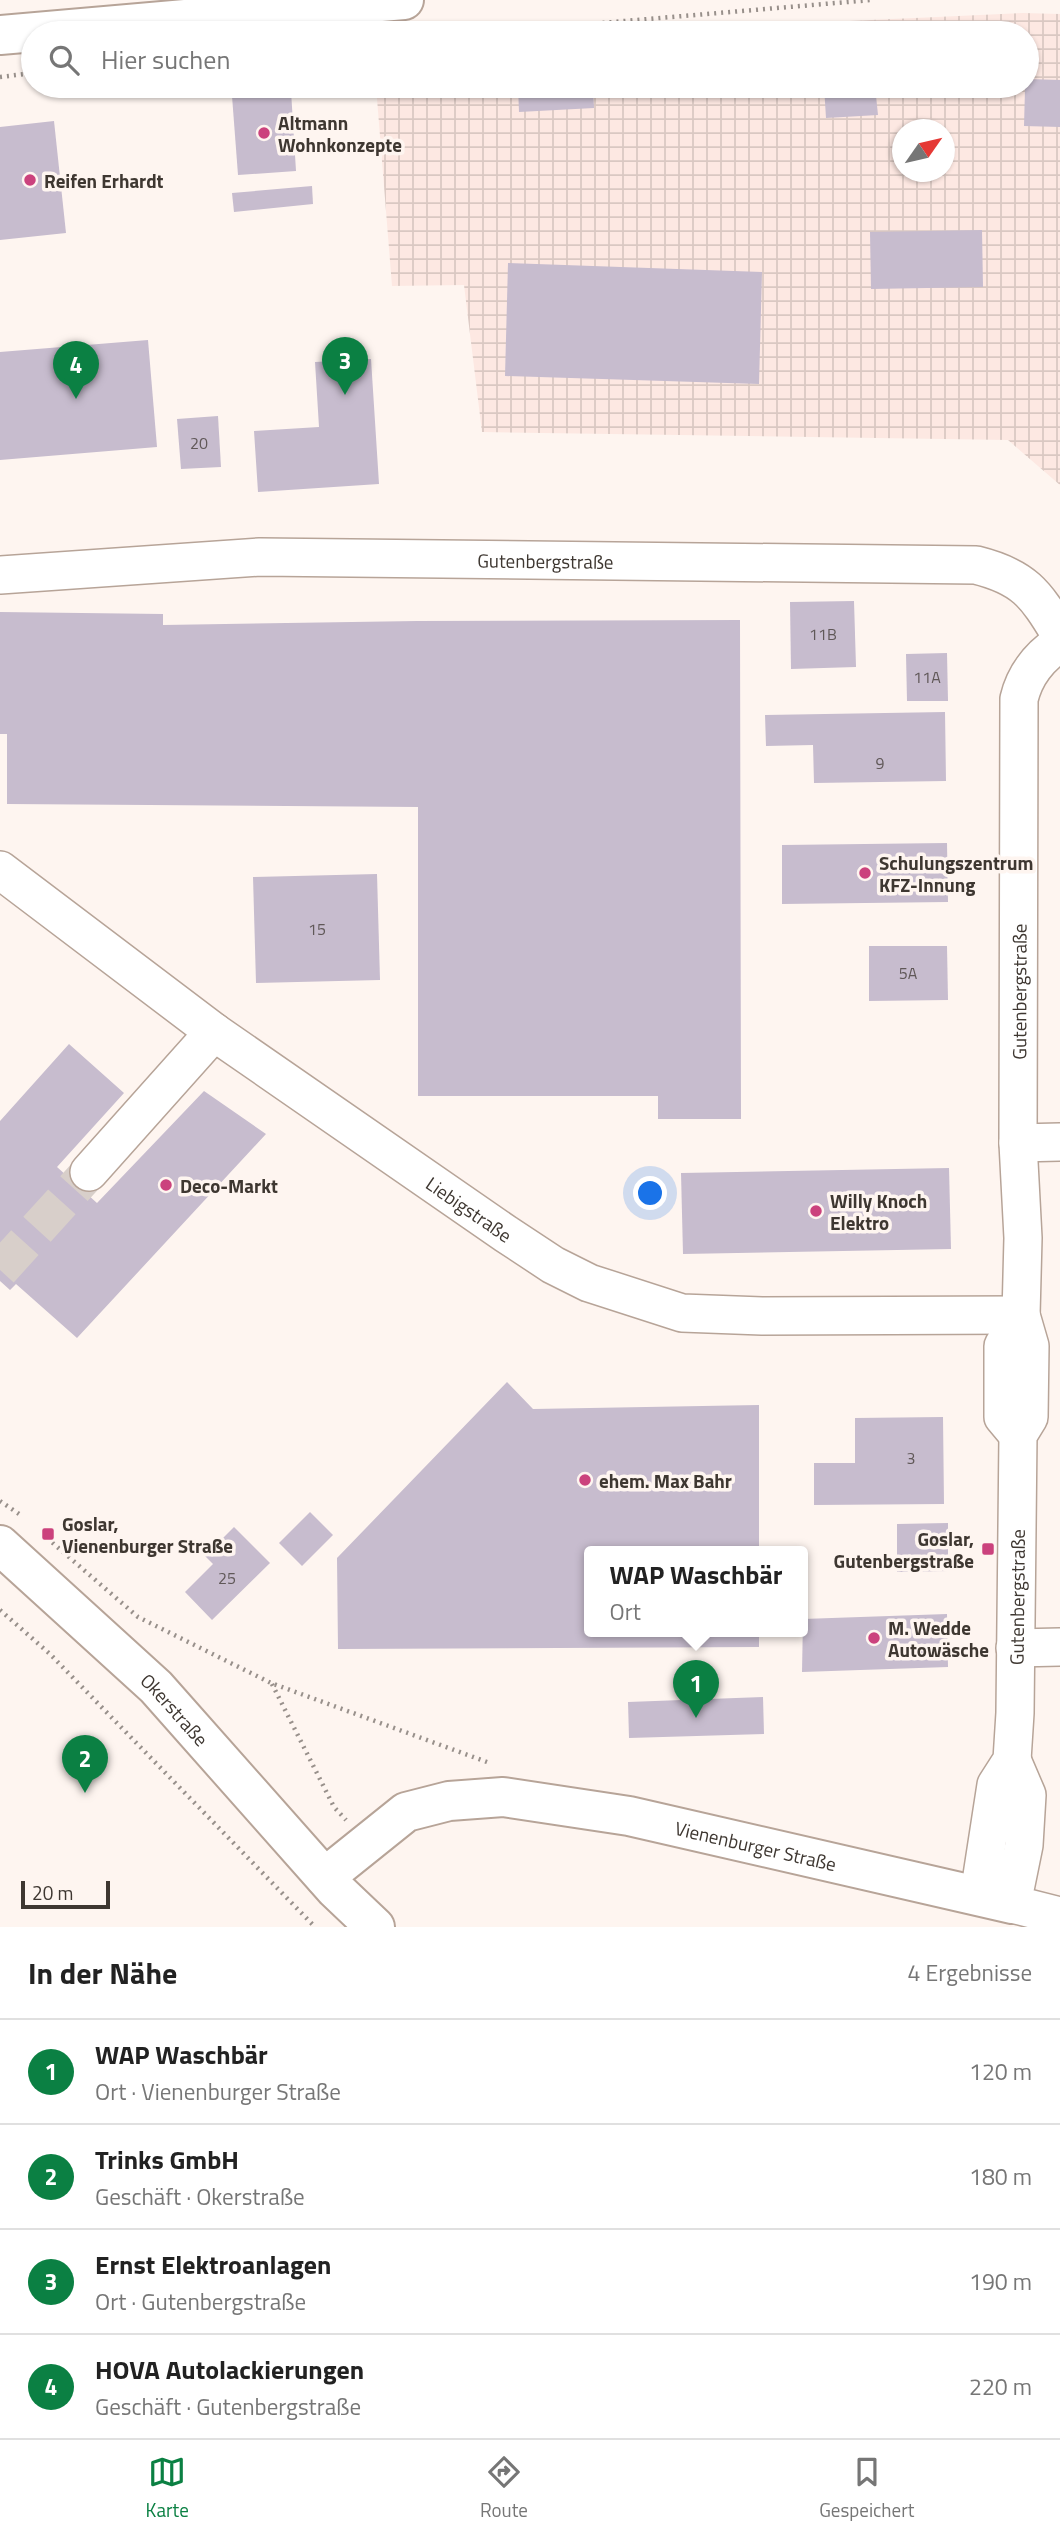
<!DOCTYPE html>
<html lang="de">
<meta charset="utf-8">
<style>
:root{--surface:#fff;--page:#f6f6f6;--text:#222;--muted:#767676;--line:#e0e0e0;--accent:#0b8043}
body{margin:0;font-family:"Titillium Web",sans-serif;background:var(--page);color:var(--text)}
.compass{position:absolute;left:892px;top:119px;width:63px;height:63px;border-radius:50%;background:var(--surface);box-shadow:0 2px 5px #0004;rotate:56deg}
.scale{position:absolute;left:21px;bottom:18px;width:89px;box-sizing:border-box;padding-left:7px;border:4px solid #3e3731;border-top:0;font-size:19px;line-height:24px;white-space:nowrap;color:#3e3731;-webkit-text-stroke:5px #fef5f0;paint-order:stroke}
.you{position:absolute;left:651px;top:1194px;width:24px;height:24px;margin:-18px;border:5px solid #fff;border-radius:50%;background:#1a73e8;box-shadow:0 0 0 10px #1a73e833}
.badge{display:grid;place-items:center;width:46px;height:46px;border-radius:50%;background:var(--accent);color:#fff;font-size:23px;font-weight:700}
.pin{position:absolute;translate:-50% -58px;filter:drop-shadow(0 2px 4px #0008)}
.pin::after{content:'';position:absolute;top:37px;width:24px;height:21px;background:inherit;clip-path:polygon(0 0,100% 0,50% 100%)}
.popup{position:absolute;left:584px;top:1546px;width:224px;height:91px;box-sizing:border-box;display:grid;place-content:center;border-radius:7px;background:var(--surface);filter:drop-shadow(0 2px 5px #0005);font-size:23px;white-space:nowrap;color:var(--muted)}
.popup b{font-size:26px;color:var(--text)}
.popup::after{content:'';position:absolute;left:50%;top:100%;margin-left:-14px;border:14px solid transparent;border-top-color:var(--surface)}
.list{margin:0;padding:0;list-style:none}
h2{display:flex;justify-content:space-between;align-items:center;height:91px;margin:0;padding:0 28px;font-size:30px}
h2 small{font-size:23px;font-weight:400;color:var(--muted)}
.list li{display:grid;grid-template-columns:46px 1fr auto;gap:21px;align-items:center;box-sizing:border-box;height:105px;padding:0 28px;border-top:2px solid var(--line)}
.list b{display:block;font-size:26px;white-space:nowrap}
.list p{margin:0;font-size:23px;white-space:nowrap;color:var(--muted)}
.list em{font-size:23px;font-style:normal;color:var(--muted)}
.icon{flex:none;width:38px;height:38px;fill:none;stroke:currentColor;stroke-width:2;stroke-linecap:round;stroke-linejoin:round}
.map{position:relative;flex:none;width:1060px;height:1927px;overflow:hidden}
.search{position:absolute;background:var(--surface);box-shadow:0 2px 5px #0004;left:21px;right:21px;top:21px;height:77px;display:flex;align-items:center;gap:18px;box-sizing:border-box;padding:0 24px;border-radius:38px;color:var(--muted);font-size:26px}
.sheet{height:511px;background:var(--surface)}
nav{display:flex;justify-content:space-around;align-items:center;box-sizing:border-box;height:98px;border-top:2px solid var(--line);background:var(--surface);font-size:19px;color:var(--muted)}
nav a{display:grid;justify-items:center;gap:4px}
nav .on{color:var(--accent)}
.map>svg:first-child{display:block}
</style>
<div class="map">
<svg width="1060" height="1927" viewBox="0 0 1060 1927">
<defs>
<pattern id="industrial-grid" width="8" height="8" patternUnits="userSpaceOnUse" patternTransform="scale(1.75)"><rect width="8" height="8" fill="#fde8e2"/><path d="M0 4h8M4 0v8" fill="none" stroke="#dac8c2"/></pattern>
</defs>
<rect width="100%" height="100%" fill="#fef5f0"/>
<path fill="url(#industrial-grid)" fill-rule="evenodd" d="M1023 13 1060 14V485L1008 440 482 432 464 285 392 286 376 86H1027V33H585ZM902 130H944V172H902Z"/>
<g fill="#c7bcce">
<polygon points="1027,79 1060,80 1060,127 1024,126 1025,89 958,88 1027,86"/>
<polygon points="518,86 593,86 594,108 519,112"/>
<polygon points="824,86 875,86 878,115 826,118"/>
<polygon points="291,91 296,171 238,175 232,96"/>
<polygon points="54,121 66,233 0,240 0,127"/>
<polygon points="312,186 313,204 234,212 232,193"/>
<polygon points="982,230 983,287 871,289 870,232"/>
<polygon points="508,263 762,272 759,384 505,376"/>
<polygon points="148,340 157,447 0,460 0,352"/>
<polygon points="371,359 379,484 258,492 254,431 319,427 315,362"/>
<polygon points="218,416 221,467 181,469 177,419"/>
<polygon points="854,601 856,667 791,669 790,602"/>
<polygon points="0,612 163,614 163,625 417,621 740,620 741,1119 658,1119 658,1096 418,1096 418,807 7,804 7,734 0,734"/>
<polygon points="947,653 948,701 907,701 906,654"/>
<polygon points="945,712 946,781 814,783 813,745 766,746 765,715"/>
<polygon points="947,843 948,902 782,904 782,845"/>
<polygon points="377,874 380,980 256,983 253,877"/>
<polygon points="869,946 947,946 948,1000 869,1001"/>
<polygon points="69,1044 124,1093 57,1167 97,1203 204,1091 266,1134 77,1338 16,1284 10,1290 0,1281 0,1121"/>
<polygon points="949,1168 951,1249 683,1254 681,1173"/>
<polygon points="507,1382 533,1409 759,1405 759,1552 589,1552 589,1632 759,1632 759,1647 338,1649 337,1558"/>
<polygon points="943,1417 944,1504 814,1505 814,1463 855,1463 855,1418"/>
<polygon points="310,1512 333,1535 302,1566 279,1543"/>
<polygon points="948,1523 948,1571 897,1572 897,1524"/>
<polygon points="234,1527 270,1563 212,1620 185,1592 213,1564 205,1556"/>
<polygon points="947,1614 948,1667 802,1672 803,1619"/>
<polygon points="763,1697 764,1734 629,1738 628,1702"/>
</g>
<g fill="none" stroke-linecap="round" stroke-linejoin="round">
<polyline stroke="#d8cfca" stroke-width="37" stroke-dasharray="37 18" stroke-linecap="butt" points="0,1270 89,1172"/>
<defs>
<g id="minor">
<path id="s1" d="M0 575 260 557 976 565C1024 577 1035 593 1060 634"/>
<path id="s2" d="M0 870 214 1032 506 1234 553 1265 589 1283 682 1313 762 1316 1021 1315"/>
<polyline points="1018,1143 1060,1142"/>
<polyline points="89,1172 214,1032"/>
<polyline points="1013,1429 1003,1417 1003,1346 1021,1315"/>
<polyline points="1015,1648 1060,1647"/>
<polyline points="1012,1760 1027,1795 1024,1845 1012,1904 1060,1916"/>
<path id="s3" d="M979 1895 996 1785 1012 1760 1015 1713 1018 1435 1029 1417 1030 1346 1021 1315 1023 1238 1018 1143 1019 699C1025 674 1039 657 1060 643"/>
</g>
<g id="major">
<polyline points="0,35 404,0"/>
<path id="s4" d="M0 1545 156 1687 335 1889 375 1927"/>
<path id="s5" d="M325 1877 406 1812 449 1801 503 1797 629 1816 1012 1904"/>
</g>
</defs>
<use href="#minor" stroke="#b7a498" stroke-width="40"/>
<use href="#major" stroke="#b7a498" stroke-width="42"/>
<g stroke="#98908b" stroke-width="4.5" stroke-dasharray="2 5" stroke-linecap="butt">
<polyline points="484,33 871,0"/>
<polyline points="0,77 33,73"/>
<polyline points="0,1501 22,1516"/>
<polyline points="47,1538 138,1617 271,1683 487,1762"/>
<polyline points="0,1610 50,1654 315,1927"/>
<polyline points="272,1684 334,1807 346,1820"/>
</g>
<use href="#minor" stroke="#fff" stroke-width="37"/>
<use href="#major" stroke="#fff" stroke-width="38"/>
</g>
<g fill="#cb427d" stroke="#fef5f0" stroke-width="2.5">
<circle cx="264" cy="133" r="7"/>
<circle cx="30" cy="180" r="7"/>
<circle cx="865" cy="873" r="7"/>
<circle cx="166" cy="1185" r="7"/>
<circle cx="816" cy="1211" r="7"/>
<circle cx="585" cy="1480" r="7"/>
<rect x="41" y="1527" width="14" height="14" rx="3.5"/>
<rect x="981" y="1542" width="14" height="14" rx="3.5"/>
<circle cx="874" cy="1638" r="7"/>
</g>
<g text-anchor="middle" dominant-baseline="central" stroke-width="7" stroke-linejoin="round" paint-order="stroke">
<g font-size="16" fill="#605858">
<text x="199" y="443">20</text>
<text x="823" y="634">11B</text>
<text x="927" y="677">11A</text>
<text x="880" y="763">9</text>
<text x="317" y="929">15</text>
<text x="908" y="973">5A</text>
<text x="911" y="1458">3</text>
<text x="227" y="1578">25</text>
</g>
<g font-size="19" font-weight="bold" fill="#3e3731" stroke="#fef5f0" text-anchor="start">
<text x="278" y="122">Altmann<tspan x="278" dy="22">Wohnkonzepte</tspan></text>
<text x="44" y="180">Reifen Erhardt</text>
<text x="879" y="862">Schulungszentrum<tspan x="879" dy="22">KFZ-Innung</tspan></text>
<text x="180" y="1185">Deco-Markt</text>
<text x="830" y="1200">Willy Knoch<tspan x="830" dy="22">Elektro</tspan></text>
<text x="599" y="1480">ehem. Max Bahr</text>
<text x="62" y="1523">Goslar,<tspan x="62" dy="22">Vienenburger Straße</tspan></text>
<text x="974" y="1538" text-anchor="end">Goslar,<tspan x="974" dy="22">Gutenbergstraße</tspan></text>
<text x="888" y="1627">M. Wedde<tspan x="888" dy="22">Autowäsche</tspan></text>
</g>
<g font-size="19" fill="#3e3731" stroke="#fef5f0">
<text stroke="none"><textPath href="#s1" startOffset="546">Gutenbergstraße</textPath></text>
<text stroke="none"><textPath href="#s3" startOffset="914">Gutenbergstraße</textPath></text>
<text stroke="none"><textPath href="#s2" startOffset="579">Liebigstraße</textPath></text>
<text stroke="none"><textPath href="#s3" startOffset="304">Gutenbergstraße</textPath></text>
<text stroke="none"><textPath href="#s4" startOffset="240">Okerstraße</textPath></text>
<text stroke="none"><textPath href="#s5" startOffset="460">Vienenburger Straße</textPath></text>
</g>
</g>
</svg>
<svg class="compass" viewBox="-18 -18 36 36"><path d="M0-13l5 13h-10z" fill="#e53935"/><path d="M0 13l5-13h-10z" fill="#767676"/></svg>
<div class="scale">20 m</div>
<div class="you"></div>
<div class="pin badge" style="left:696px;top:1718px">1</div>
<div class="popup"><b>WAP Waschbär</b>Ort</div>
<div class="pin badge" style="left:85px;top:1793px">2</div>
<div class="pin badge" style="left:345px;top:395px">3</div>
<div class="pin badge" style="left:76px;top:399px">4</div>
<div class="search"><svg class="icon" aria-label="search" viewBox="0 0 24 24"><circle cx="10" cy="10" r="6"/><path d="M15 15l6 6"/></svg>Hier suchen</div>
</div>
<section class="sheet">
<h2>In der Nähe<small>4 Ergebnisse</small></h2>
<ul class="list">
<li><span class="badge">1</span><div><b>WAP Waschbär</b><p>Ort · Vienenburger Straße</p></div><em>120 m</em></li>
<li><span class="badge">2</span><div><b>Trinks GmbH</b><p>Geschäft · Okerstraße</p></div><em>180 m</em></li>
<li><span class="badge">3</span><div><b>Ernst Elektroanlagen</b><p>Ort · Gutenbergstraße</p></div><em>190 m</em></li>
<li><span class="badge">4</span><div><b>HOVA Autolackierungen</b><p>Geschäft · Gutenbergstraße</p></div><em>220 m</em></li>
</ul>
</section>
<nav>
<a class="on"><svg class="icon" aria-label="map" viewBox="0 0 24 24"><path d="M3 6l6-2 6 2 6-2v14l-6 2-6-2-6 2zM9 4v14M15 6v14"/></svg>Karte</a>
<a><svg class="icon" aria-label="directions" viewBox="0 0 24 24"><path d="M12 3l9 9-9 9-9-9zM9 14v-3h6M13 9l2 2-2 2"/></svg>Route</a>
<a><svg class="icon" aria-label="saved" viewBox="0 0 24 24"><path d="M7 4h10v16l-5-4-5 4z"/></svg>Gespeichert</a>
</nav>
